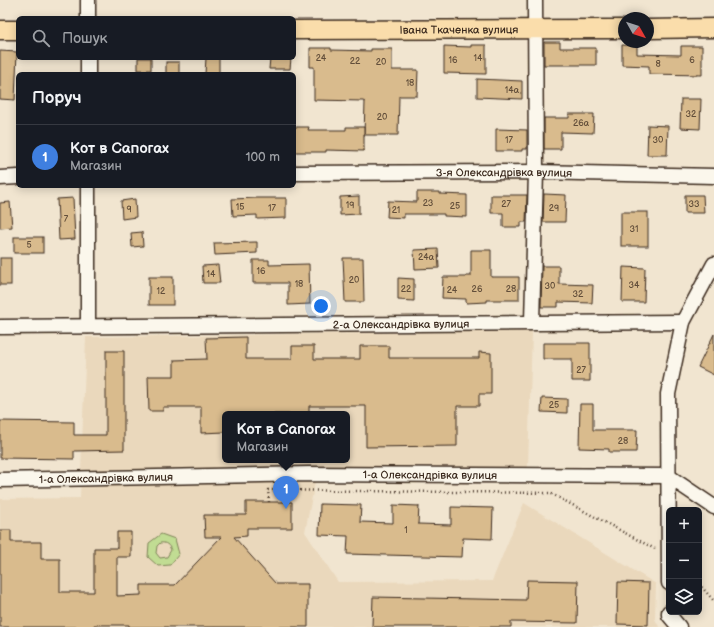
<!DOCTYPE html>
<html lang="uk">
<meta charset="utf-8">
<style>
:root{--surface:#171b24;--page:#242831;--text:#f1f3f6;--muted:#9ea1a6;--line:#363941;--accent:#0f766e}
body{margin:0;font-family:"Balsamiq Sans",sans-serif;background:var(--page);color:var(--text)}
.controls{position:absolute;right:12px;bottom:12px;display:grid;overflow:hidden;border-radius:6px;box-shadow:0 2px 10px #0003}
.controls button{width:36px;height:36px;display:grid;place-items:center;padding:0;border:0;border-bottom:1px solid var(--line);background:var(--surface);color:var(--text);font:20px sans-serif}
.compass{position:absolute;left:618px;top:12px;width:36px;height:36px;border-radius:50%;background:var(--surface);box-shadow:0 2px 10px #0003;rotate:129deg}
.you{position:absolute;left:321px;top:306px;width:14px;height:14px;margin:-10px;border:3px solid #fff;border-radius:50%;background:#1a73e8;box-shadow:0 0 0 6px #1a73e833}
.badge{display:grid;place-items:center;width:26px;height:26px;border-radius:50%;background:var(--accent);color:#fff;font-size:13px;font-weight:700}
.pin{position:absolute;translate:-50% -33px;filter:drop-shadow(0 1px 2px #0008)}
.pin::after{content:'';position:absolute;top:21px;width:14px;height:12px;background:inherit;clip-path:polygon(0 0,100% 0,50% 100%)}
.popup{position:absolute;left:222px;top:411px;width:128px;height:52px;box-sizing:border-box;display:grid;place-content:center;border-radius:6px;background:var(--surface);filter:drop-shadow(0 1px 3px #0005);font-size:13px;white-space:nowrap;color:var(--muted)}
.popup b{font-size:15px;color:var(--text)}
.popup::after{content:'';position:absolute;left:50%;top:100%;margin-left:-8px;border:8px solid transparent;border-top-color:var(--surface)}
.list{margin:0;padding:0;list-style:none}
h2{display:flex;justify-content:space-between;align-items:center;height:52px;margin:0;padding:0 16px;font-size:17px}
h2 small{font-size:13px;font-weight:400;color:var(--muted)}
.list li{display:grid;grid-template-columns:26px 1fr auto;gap:12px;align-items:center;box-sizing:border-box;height:64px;padding:0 16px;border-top:1px solid var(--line)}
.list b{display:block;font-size:15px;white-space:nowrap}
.list p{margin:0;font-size:13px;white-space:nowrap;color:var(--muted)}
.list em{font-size:13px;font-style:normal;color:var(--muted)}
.icon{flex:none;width:22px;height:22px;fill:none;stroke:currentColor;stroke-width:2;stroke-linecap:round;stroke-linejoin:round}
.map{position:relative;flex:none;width:714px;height:627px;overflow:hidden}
.search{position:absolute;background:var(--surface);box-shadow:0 2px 10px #0003;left:16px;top:16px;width:280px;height:44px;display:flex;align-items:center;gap:10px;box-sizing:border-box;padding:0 14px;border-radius:6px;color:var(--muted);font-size:15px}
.panel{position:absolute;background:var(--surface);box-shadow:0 2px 10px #0003;left:16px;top:72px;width:280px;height:116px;border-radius:6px}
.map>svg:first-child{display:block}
</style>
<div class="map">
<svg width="714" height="627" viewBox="0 0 714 627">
<rect width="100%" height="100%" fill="#f1e5d0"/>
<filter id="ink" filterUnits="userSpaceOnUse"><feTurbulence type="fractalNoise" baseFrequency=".025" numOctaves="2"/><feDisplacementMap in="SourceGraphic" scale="8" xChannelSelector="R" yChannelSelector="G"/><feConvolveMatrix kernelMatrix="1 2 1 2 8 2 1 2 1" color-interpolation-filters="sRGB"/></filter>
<g filter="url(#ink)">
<path fill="#ead8bc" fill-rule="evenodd" d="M532 331 528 467H318L305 532 338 582 492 581 524 503 656 584 655 619 659 627H0V499L80 498 86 337ZM225 414H347V460H225Z"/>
<path fill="#c1dc93" stroke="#7e8358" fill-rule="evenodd" d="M161 534 175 539 179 554 170 565 158 566 148 557 149 543ZM160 543C166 542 169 545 171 550L167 557 160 558 156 553 157 546Z"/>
<g fill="#d9bb8d" stroke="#3b2a1e">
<polygon points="544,42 560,42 560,48 596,48 596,65 544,65"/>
<polygon points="471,45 486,45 486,74 444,73 444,46 471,47"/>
<polygon points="622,45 637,46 637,54 681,55 681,46 702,46 702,75 649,74 649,66 622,65"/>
<polygon points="310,48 331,48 331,50 371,51 371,49 392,49 392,70 418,70 417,96 399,96 398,135 364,135 365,102 363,101 314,100 314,67 310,67"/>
<polygon points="0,51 17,52 15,100 0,99"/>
<rect x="138" y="58" width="13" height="12"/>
<polygon points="206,58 219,58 219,74 205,74"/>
<polygon points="270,58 291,58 290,69 269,69"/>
<rect x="166" y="62" width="13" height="12"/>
<polygon points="477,79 522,81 522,99 477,97"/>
<polygon points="681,99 701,99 700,129 680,128"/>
<polygon points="569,114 594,114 593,133 561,132 561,149 544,149 544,118 569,118"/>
<polygon points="648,125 668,126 667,155 647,155"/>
<polygon points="294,127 309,127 308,130 346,130 346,127 364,127 364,151 326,150 326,152 294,152"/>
<polygon points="496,129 527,130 527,149 522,149 522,151 496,151"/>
<polygon points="417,192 440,192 440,194 467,195 467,217 444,216 444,214 404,214 404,218 387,217 388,201 417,202"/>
<polygon points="544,194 566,195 565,222 543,222"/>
<polygon points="491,195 527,195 526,222 521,222 521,227 503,227 503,213 491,213"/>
<polygon points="685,195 703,195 704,213 685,213"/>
<polygon points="359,196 359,214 340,215 340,197"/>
<polygon points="73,198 75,239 59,240 57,199"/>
<polygon points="257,198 286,198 286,218 257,219 257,215 233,216 232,199"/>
<polygon points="135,199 136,217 122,219 121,201"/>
<polygon points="10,202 12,227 0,228 0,203"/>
<rect x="621" y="212" width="27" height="34"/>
<polygon points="142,232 143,246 132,247 131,233"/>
<rect x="14" y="237" width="29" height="16"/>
<polygon points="257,242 257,253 215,255 214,243"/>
<polygon points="438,249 439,268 415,269 414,250"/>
<polygon points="471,250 491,250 491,277 519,277 519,300 487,300 487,302 466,303 466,299 442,298 443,277 466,277 466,276 471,276"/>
<rect x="0" y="258" width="11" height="27"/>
<polygon points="343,258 363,258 364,302 345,302"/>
<polygon points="253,260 269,260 269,265 309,264 310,304 288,305 288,283 253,283"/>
<polygon points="218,265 220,283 203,283 202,266"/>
<polygon points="542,266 559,266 559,284 593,285 592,303 558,302 558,307 541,307"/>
<polygon points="623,267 645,268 644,302 622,302"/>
<rect x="149" y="277" width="24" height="28"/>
<polygon points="398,278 414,279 414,301 398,300"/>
<polygon points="714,334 714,375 698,367"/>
<polygon points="246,337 246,359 292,359 292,346 314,346 314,359 360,359 360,346 389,346 389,358 479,358 479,352 491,353 491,394 479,394 479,406 457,406 457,446 366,447 366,406 309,406 309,414 225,414 225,432 201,433 201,407 163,407 163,411 149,411 148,376 174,376 174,360 207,359 206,338"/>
<polygon points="543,343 590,343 590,381 572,381 572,359 543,359"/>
<polygon points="106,351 124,351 124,450 74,451 74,459 0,458 0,421 74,422 74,435 106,435"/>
<polygon points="542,398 567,399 567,413 541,412"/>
<polygon points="580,404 593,404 593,430 637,430 636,452 609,452 609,449 579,448"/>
<polygon points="246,502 292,502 292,528 247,528 247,536 234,537 276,584 308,584 308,627 129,627 129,625 94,625 94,627 0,627 0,530 11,530 11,542 41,542 41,559 60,559 60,592 94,592 94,548 117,548 117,532 131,532 131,557 117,557 117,596 141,595 141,585 175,585 221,537 205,537 204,515 246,515"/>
<polygon points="320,504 361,505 360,522 393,523 393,505 419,506 418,524 451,525 451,507 493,508 492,539 463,538 462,557 347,554 348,536 319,535"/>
<polygon points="527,580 578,581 577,623 511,622 511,627 372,627 373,597 526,600"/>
<polygon points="618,582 649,583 648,625 617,624"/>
</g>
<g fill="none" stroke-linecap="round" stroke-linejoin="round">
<defs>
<g id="minor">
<polyline points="88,18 88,0"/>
<polyline points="88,58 88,74"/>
<path id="s1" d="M294 173 536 172 714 176"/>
<polyline points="0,178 18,177"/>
<polyline points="88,186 88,326"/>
<polyline points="532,322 536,172 535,0"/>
<path id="s2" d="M0 327 683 322"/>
<path id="s3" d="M0 480 308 474 668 476 714 507"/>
<polyline points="669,583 668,394 683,322 714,264"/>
<polyline points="669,612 669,615 679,627"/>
</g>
<g id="major">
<polyline points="648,29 714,28"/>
<polyline points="0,30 18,30"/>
<path id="s4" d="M294 30 624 29"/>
</g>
</defs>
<use href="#minor" stroke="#3b2a1e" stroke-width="17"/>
<use href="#major" stroke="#3b2a1e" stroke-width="21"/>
<g stroke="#3b2a1e" stroke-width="2.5" stroke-dasharray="1 3" stroke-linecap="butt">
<polyline points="269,502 268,490 550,493 655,549"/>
<polyline points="699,584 714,601"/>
</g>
<use href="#minor" stroke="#fbf7ec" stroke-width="14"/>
<use href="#major" stroke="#faddab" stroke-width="18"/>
</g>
</g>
<g text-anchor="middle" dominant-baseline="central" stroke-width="3.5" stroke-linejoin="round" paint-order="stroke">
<g font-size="9" fill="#624e3a">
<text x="321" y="58">24</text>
<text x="478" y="58">14</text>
<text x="453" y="60">16</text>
<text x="692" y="60">6</text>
<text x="355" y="61">22</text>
<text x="381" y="62">20</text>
<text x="658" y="64">8</text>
<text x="410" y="83">18</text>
<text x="512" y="90">14а</text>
<text x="691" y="114">32</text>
<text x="382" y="117">20</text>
<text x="581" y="123">26а</text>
<text x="509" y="140">17</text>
<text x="658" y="140">30</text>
<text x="428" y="203">23</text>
<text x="506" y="204">27</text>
<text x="694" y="204">33</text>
<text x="350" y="205">19</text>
<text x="455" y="206">25</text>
<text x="240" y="207">15</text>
<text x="272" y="208">17</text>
<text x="554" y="208">29</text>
<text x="129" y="209">9</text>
<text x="396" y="210">21</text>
<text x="66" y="219">7</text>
<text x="634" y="229">31</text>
<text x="29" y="245">5</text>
<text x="426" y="257">24а</text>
<text x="261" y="271">16</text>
<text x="211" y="274">14</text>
<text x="354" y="280">20</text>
<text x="299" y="284">18</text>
<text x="634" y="285">34</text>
<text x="550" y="286">30</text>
<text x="406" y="289">22</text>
<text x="477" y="289">26</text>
<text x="511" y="289">28</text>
<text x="452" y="290">24</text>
<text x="161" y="291">12</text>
<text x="578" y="294">32</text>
<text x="581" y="370">27</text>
<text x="554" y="405">25</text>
<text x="623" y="441">28</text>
<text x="406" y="530">1</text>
</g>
<g font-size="11" fill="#3b2a1e" stroke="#fbf7ec">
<text stroke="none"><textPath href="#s4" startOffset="165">Івана Ткаченка вулиця</textPath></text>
<text stroke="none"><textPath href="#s1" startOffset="210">3-я Олександрівка вулиця</textPath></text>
<text stroke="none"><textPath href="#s2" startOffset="401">2-а Олександрівка вулиця</textPath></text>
<text stroke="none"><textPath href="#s3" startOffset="430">1-а Олександрівка вулиця</textPath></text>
<text stroke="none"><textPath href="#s3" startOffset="106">1-а Олександрівка вулиця</textPath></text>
</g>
</g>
</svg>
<div class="controls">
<button>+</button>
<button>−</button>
<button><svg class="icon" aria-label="layers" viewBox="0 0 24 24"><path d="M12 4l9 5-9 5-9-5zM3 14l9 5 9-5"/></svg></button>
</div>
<svg class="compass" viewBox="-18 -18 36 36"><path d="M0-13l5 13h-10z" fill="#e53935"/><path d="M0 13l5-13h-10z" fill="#9ea1a6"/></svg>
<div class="you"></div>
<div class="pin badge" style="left:286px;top:509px;background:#3f7fe0">1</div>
<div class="popup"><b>Кот в Сапогах</b>Магазин</div>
<div class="search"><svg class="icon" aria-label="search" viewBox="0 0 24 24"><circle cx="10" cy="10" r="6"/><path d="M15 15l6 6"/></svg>Пошук</div>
<section class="panel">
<h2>Поруч<small></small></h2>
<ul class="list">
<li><span class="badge" style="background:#3f7fe0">1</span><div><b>Кот в Сапогах</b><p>Магазин</p></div><em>100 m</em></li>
</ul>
</section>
</div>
